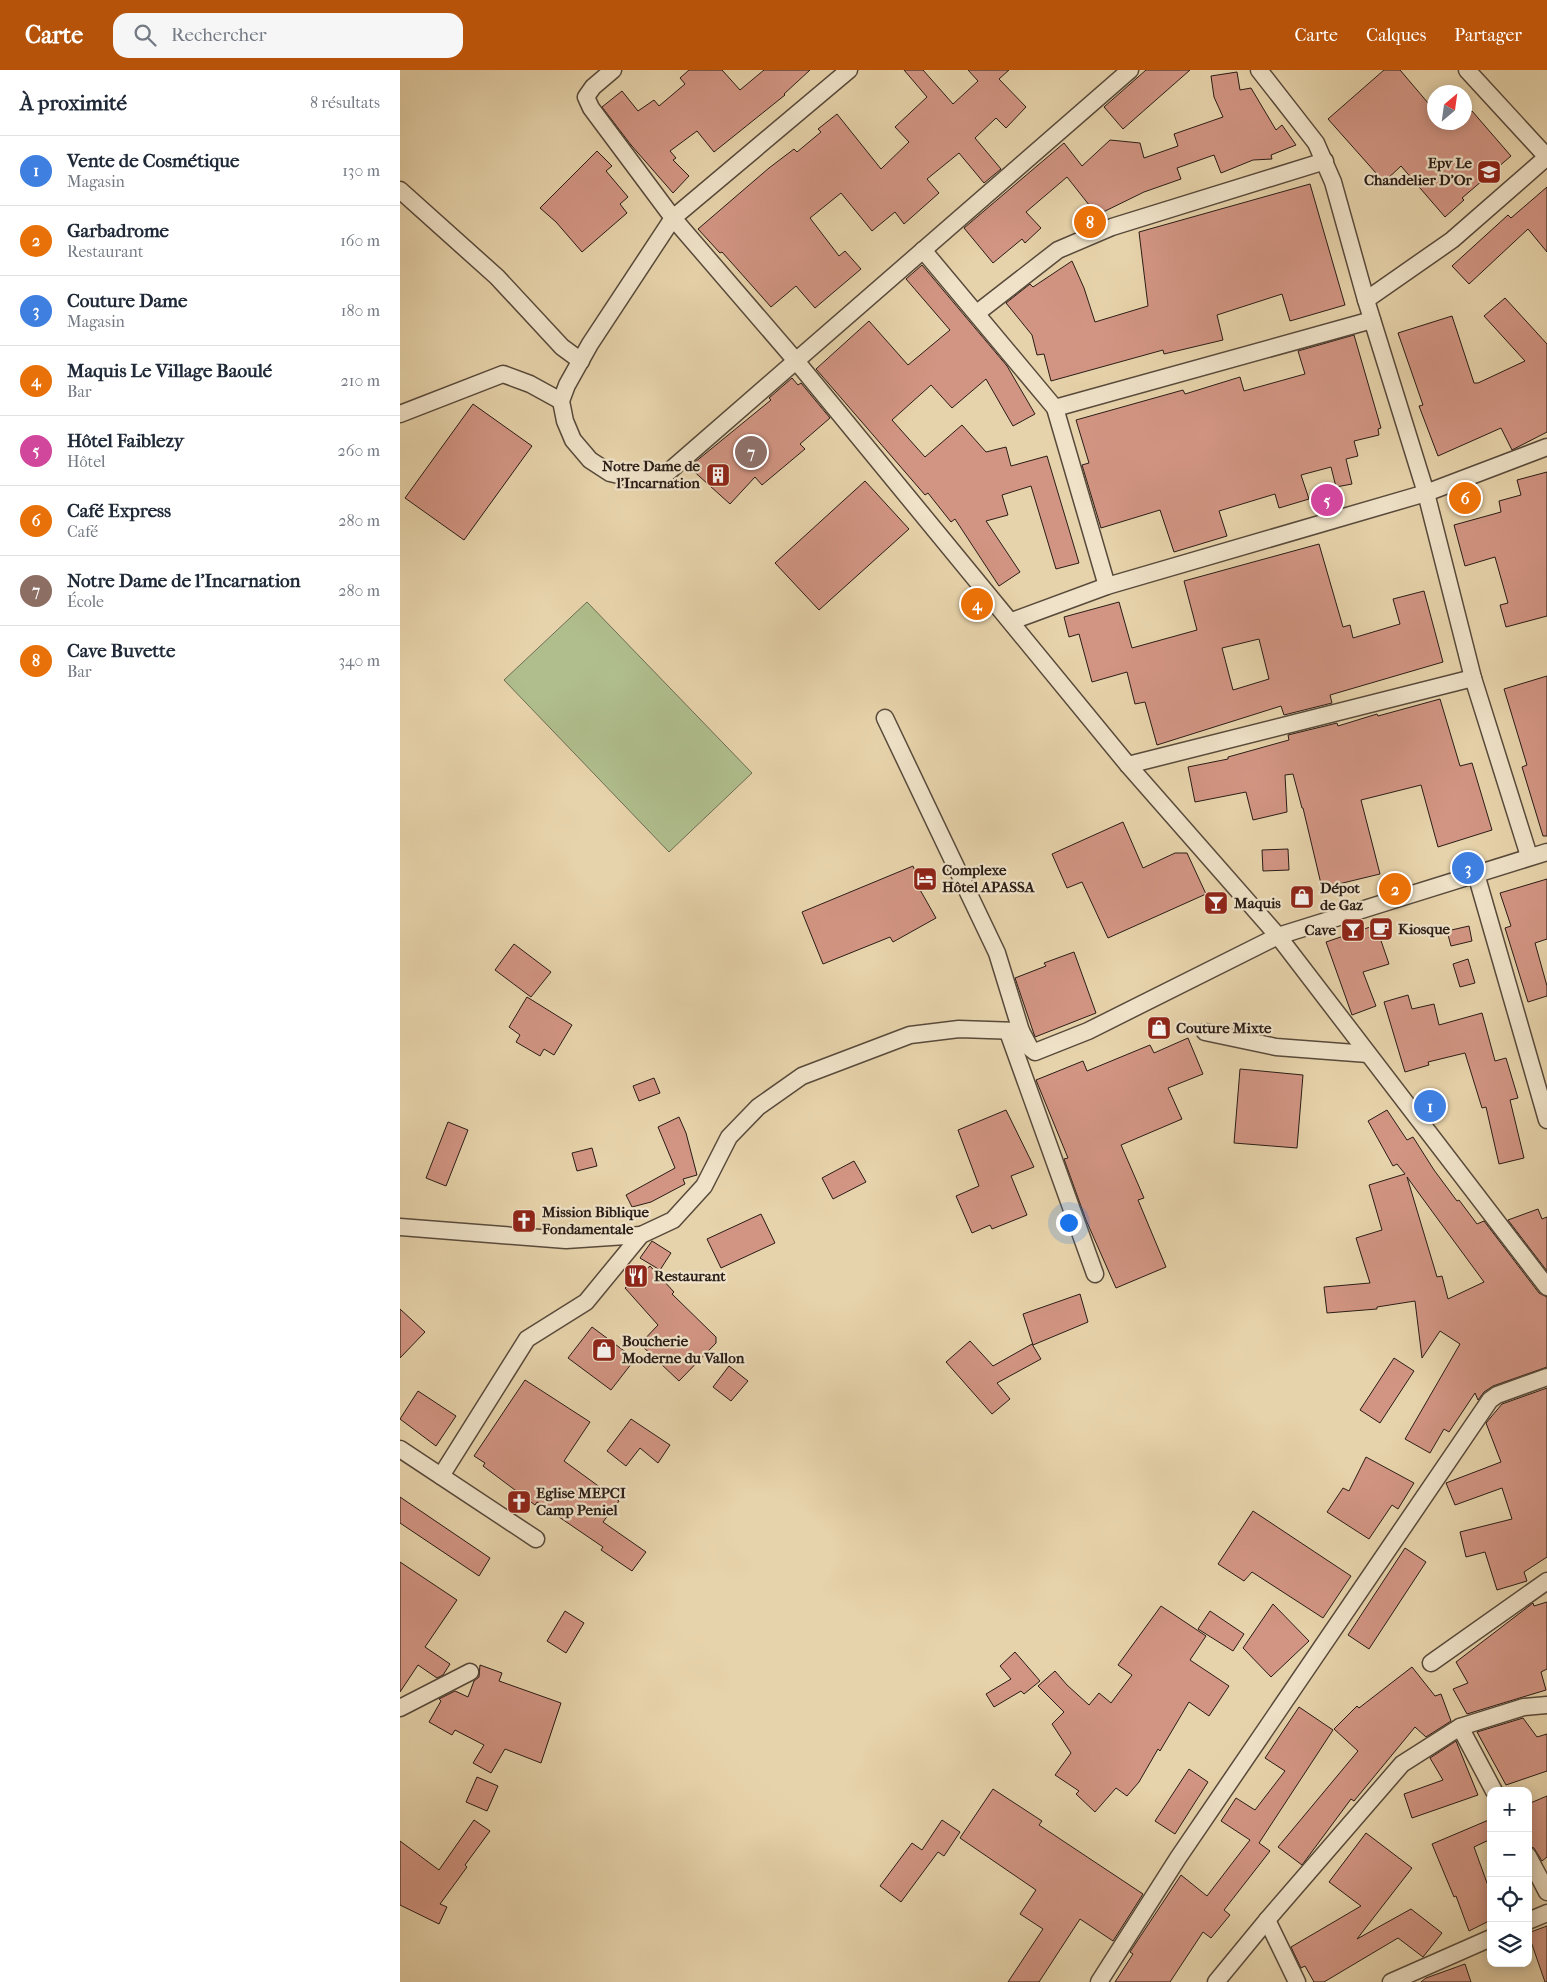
<!DOCTYPE html>
<html lang="fr">
<meta charset="utf-8">
<style>
:root{--surface:#fff;--page:#f6f6f7;--text:#1f2937;--muted:#747a83;--line:#e0e1e3;--accent:#b45309}
body{margin:0;font-family:"IM FELL French Canon",serif;background:var(--page);color:var(--text)}
.controls{position:absolute;right:15px;bottom:15px;display:grid;overflow:hidden;border-radius:10px;box-shadow:0 2px 12px #0003}
.controls button{width:45px;height:45px;display:grid;place-items:center;padding:0;border:0;border-bottom:1px solid var(--line);background:var(--surface);color:var(--text);font:25px sans-serif}
.compass{position:absolute;left:1027px;top:15px;width:45px;height:45px;border-radius:50%;background:var(--surface);box-shadow:0 2px 12px #0003;rotate:29deg}
.you{position:absolute;left:668px;top:1152px;width:18px;height:18px;margin:-12px;border:4px solid #fff;border-radius:50%;background:#1a73e8;box-shadow:0 0 0 8px #1a73e833}
.badge{display:grid;place-items:center;width:32px;height:32px;border-radius:50%;background:var(--accent);color:#fff;font-size:16px;font-weight:700}
.pin{position:absolute;translate:-50% -50%;border:2px solid #fff;box-shadow:0 1px 5px #0006}
.list{margin:0;padding:0;list-style:none}
h2{display:flex;justify-content:space-between;align-items:center;height:65px;margin:0;padding:0 20px;font-size:21px}
h2 small{font-size:16px;font-weight:400;color:var(--muted)}
.list li{display:grid;grid-template-columns:32px 1fr auto;gap:15px;align-items:center;box-sizing:border-box;height:70px;padding:0 20px;border-top:1px solid var(--line)}
.list b{display:block;font-size:19px;white-space:nowrap}
.list p{margin:0;font-size:16px;white-space:nowrap;color:var(--muted)}
.list em{font-size:16px;font-style:normal;color:var(--muted)}
.icon{flex:none;width:28px;height:28px;fill:none;stroke:currentColor;stroke-width:2;stroke-linecap:round;stroke-linejoin:round}
.map{position:relative;flex:none;width:1147px;height:1912px;overflow:hidden}
header{display:flex;align-items:center;gap:30px;box-sizing:border-box;height:70px;padding:0 25px;background:var(--accent);color:#fff}
header strong{font-size:24px}
nav{display:flex;gap:28px;margin-inline-start:auto;font-size:18px}
.search{width:350px;height:45px;background:var(--page);display:flex;align-items:center;gap:12px;box-sizing:border-box;padding:0 18px;border-radius:15px;color:var(--muted);font-size:19px}
main{display:flex}
aside{flex:1;background:var(--surface)}
.map>svg:first-child{display:block}
</style>
<header>
<strong>Carte</strong>
<div class="search"><svg class="icon" aria-label="search" viewBox="0 0 24 24"><circle cx="10" cy="10" r="6"/><path d="M15 15l6 6"/></svg>Rechercher</div>
<nav><a>Carte</a><a>Calques</a><a>Partager</a></nav>
</header>
<main>
<aside>
<h2>À proximité<small>8 résultats</small></h2>
<ul class="list">
<li><span class="badge" style="background:#3f7fe0">1</span><div><b>Vente de Cosmétique</b><p>Magasin</p></div><em>130 m</em></li>
<li><span class="badge" style="background:#e8710a">2</span><div><b>Garbadrome</b><p>Restaurant</p></div><em>160 m</em></li>
<li><span class="badge" style="background:#3f7fe0">3</span><div><b>Couture Dame</b><p>Magasin</p></div><em>180 m</em></li>
<li><span class="badge" style="background:#e8710a">4</span><div><b>Maquis Le Village Baoulé</b><p>Bar</p></div><em>210 m</em></li>
<li><span class="badge" style="background:#d1479c">5</span><div><b>Hôtel Faiblezy</b><p>Hôtel</p></div><em>260 m</em></li>
<li><span class="badge" style="background:#e8710a">6</span><div><b>Café Express</b><p>Café</p></div><em>280 m</em></li>
<li><span class="badge" style="background:#8d6e63">7</span><div><b>Notre Dame de l’Incarnation</b><p>École</p></div><em>280 m</em></li>
<li><span class="badge" style="background:#e8710a">8</span><div><b>Cave Buvette</b><p>Bar</p></div><em>340 m</em></li>
</ul>
</aside>
<div class="map">
<svg width="1147" height="1912" viewBox="0 0 1147 1912">
<rect width="100%" height="100%" fill="#e7d3ab"/>
<filter id="stains"><feTurbulence type="fractalNoise" baseFrequency=".004" numOctaves="4"/><feColorMatrix values="0 0 0 0 .2 0 0 0 0 .09 0 0 0 0 .02 0 0 0 .5 -.17"/></filter>
<radialGradient id="worn" r=".72"><stop offset=".6" stop-color="#630" stop-opacity="0"/><stop offset="1" stop-color="#630" stop-opacity=".3"/></radialGradient>
<polygon fill="#b0be8d" stroke="#6c6d52" points="187,532 352,703 269,782 104,610"/>
<g fill="#d29583" stroke="#291c16" fill-rule="evenodd">
<polygon points="289,0 322,0 340,20 364,0 410,0 384,24 385,25 314,82 297,61 270,81 276,88 273,90 289,106 273,123 231,75 202,37 222,21 238,41 254,30 259,36 285,14 280,8"/>
<polygon points="504,0 523,0 553,34 578,11 568,0 609,0 599,9 626,37 606,58 596,48 575,68 601,99 584,113 559,83 527,109 539,123 504,154 495,142 472,161 441,123 410,148 439,186 445,181 461,199 415,238 396,216 371,237 322,182 320,183 298,159 369,98 394,79 397,82 421,62 418,59 437,44 481,99 509,72 495,57 527,27"/>
<polygon points="746,0 790,0 723,59 704,37"/>
<polygon points="984,0 1000,0 1034,40 1034,52 1045,52 1051,59 1059,52 1064,52 1064,48 1072,41 1111,86 1062,128 1064,130 1045,147 1001,96 984,112 928,49"/>
<polygon points="837,2 840,20 851,18 876,60 882,55 896,75 871,85 872,89 853,90 821,103 814,85 777,98 781,109 744,122 697,145 667,107 626,142 641,158 625,173 622,169 593,193 564,158 664,73 682,96 710,70 740,73 744,88 778,76 774,64 823,47 814,27 811,6"/>
<polygon points="197,81 212,96 206,101 228,127 220,134 227,143 182,182 156,152 140,138"/>
<polygon points="910,114 945,235 890,251 882,224 817,245 823,270 764,284 763,280 651,311 644,284 637,285 632,265 606,233 630,214 633,217 672,191 684,218 695,252 748,236 739,162"/>
<polygon points="1147,117 1147,182 1128,159 1069,214 1052,196 1108,145 1111,148"/>
<polygon points="522,195 607,296 635,344 613,356 586,309 552,338 531,315 492,350 525,387 562,355 586,382 606,377 611,396 647,386 679,493 656,499 631,416 602,425 608,445 586,451 620,502 599,516 555,449 551,452 528,423 525,425 416,299 469,251 508,295 550,260 506,209"/>
<polygon points="1105,228 1147,274 1147,362 1112,380 1101,358 1038,386 1019,336 1023,335 998,263 1052,246 1074,313 1078,313 1125,291 1084,246"/>
<polygon points="954,265 981,358 978,359 979,365 954,371 958,386 946,389 952,414 936,417 931,397 901,405 909,429 879,438 875,424 819,441 827,466 774,482 760,440 701,458 682,395 689,393 676,350 783,320 785,324 840,307 844,321 905,304 898,281"/>
<polygon points="392,308 398,315 401,313 430,348 400,374 405,379 362,415 355,407 330,434 289,397 371,330 369,328"/>
<polygon points="73,334 132,376 64,470 5,428"/>
<polygon points="1147,402 1147,546 1106,557 1100,535 1108,533 1095,487 1065,496 1054,455 1101,442 1099,431 1121,425 1117,410"/>
<polygon points="465,411 509,459 419,540 375,493"/>
<path d="M919 474 943 557 950 555 953 568 1000 554 993 529 1024 521 1043 592 930 625 932 633 884 645 881 636 757 675 745 632 735 634 727 602 692 612 679 564 669 567 664 547 719 532 732 578 797 560 784 511ZM859 569 869 609 833 620 822 578Z"/>
<polygon points="1147,606 1147,766 1143,766 1122,697 1127,695 1104,619"/>
<polygon points="1040,629 1060,696 1072,693 1092,760 1038,777 1021,715 961,730 980,804 922,818 903,738 902,738 893,704 885,705 887,742 853,750 846,722 795,732 788,697 828,689 828,687 889,670 888,665 937,653 938,656 977,644 978,646"/>
<polygon points="723,752 743,798 775,783 787,783 806,824 708,868 682,812 667,818 652,784"/>
<polygon points="888,779 889,800 863,801 862,780"/>
<polygon points="513,796 522,817 519,818 536,848 493,872 490,867 423,894 402,842"/>
<polygon points="1147,809 1147,869 1135,873 1147,916 1147,926 1128,932 1105,858 1111,856 1100,823"/>
<polygon points="973,856 975,862 978,862 989,894 963,902 976,936 952,945 926,872"/>
<polygon points="1069,856 1072,871 1051,876 1047,861"/>
<polygon points="114,874 151,902 131,927 95,900"/>
<polygon points="674,882 696,943 635,967 615,908 646,896 644,893"/>
<polygon points="1068,889 1075,913 1060,917 1053,894"/>
<polygon points="1008,925 1012,939 1034,934 1039,955 1082,943 1095,991 1106,988 1118,1028 1110,1030 1124,1088 1099,1094 1086,1037 1082,1038 1065,983 1028,992 1029,995 1005,1002 984,932"/>
<polygon points="127,927 172,955 154,985 144,979 140,986 116,972 120,965 109,957"/>
<polygon points="788,968 803,1004 768,1018 782,1049 721,1075 744,1128 738,1130 766,1197 716,1218 686,1150 664,1089 668,1088 636,1010 683,991 687,1001 750,975 754,983"/>
<polygon points="840,999 903,1005 897,1078 834,1073"/>
<polygon points="254,1008 260,1023 239,1031 233,1016"/>
<polygon points="606,1040 634,1097 611,1106 627,1145 592,1159 590,1155 572,1163 556,1126 579,1116 558,1060"/>
<path d="M987 1040 1007 1070 1013 1067 1034 1100 1057 1131 1059 1130 1077 1154 1084 1151 1139 1223 1147 1227V1297L1093 1316 1084 1322 1078 1330 1075 1323 1049 1362 1044 1359 1030 1383 1005 1369 1060 1274 1040 1261 1022 1288 1015 1231 977 1237V1239L927 1243 924 1217 970 1213 956 1168 982 1160 969 1115 1005 1104 997 1094 993 1096 968 1051ZM1007 1107 1034 1144 1084 1212 1048 1229 1042 1206 1037 1207Z"/>
<polygon points="279,1047 286,1063 297,1105 283,1109 285,1114 251,1132 232,1137 226,1125 275,1098 258,1057"/>
<polygon points="48,1052 68,1060 46,1116 26,1108"/>
<polygon points="192,1078 197,1096 177,1101 172,1083"/>
<polygon points="454,1091 466,1112 433,1129 422,1108"/>
<polygon points="1138,1139 1142,1149 1147,1147 1147,1201 1108,1150"/>
<polygon points="361,1144 375,1173 321,1198 307,1169"/>
<polygon points="252,1171 271,1183 260,1200 240,1188"/>
<polygon points="250,1196 274,1222 272,1224 316,1267 316,1273 279,1311 240,1274 258,1255 225,1218"/>
<polygon points="680,1224 688,1252 633,1275 623,1244"/>
<polygon points="0,1239 25,1262 0,1288"/>
<polygon points="192,1257 235,1289 211,1320 168,1288"/>
<polygon points="570,1271 593,1296 632,1274 641,1289 597,1313 610,1329 592,1344 546,1292"/>
<polygon points="994,1288 1014,1301 980,1353 960,1340"/>
<polygon points="329,1296 348,1311 331,1331 313,1317"/>
<polygon points="125,1310 190,1352 164,1391 219,1431 203,1452 246,1482 232,1501 201,1480 203,1477 137,1432 135,1435 83,1396 85,1393 74,1386"/>
<polygon points="1147,1318 1147,1487 1124,1502 1127,1511 1097,1520 1085,1482 1066,1487 1060,1462 1112,1449 1102,1418 1055,1435 1046,1413 1101,1392 1086,1353 1102,1334"/>
<polygon points="18,1321 56,1346 36,1376 0,1349"/>
<polygon points="231,1349 270,1375 258,1393 240,1378 226,1396 207,1381"/>
<polygon points="966,1387 1014,1413 998,1439 992,1435 969,1469 927,1442 943,1418 949,1421"/>
<polygon points="0,1427 90,1488 79,1506 0,1453"/>
<polygon points="853,1441 951,1506 923,1548 852,1502 844,1511 818,1494"/>
<polygon points="1005,1478 1026,1492 969,1579 948,1565"/>
<polygon points="0,1492 57,1530 25,1577 50,1594 43,1605 37,1608 18,1595 0,1622"/>
<polygon points="1147,1532 1147,1599 1141,1602 1146,1620 1067,1644 1053,1619 1068,1613 1056,1592 1133,1533 1134,1536"/>
<polygon points="873,1534 909,1571 871,1607 843,1578"/>
<polygon points="761,1536 806,1566 790,1590 829,1616 809,1646 789,1632 760,1681 758,1679 739,1712 727,1726 716,1718 695,1742 676,1724 679,1721 655,1705 671,1683 652,1654 664,1642 638,1616 655,1601 667,1615 689,1635 699,1623 711,1633 732,1605 718,1595"/>
<polygon points="165,1541 184,1553 166,1583 147,1571"/>
<polygon points="810,1541 844,1564 833,1581 798,1559"/>
<polygon points="615,1582 640,1611 624,1624 621,1621 594,1637 586,1624 611,1609 600,1596"/>
<polygon points="80,1595 102,1603 99,1611 161,1633 141,1693 105,1679 91,1703 73,1693 84,1675 55,1660 52,1665 29,1652 41,1631 39,1629 55,1621 68,1627 74,1611 79,1607"/>
<polygon points="1012,1597 1035,1626 1041,1624 1051,1651 1026,1667 1015,1657 954,1731 951,1729 902,1795 878,1777 958,1681 934,1659 957,1636 959,1638"/>
<polygon points="899,1637 933,1660 859,1773 870,1781 824,1840 830,1845 811,1868 803,1862 770,1912 715,1912 733,1884 730,1882 781,1805 807,1826 850,1770 821,1751 836,1728 855,1740 885,1701 865,1688"/>
<polygon points="1123,1648 1137,1667 1147,1664 1147,1701 1106,1715 1077,1662"/>
<polygon points="1056,1671 1078,1725 1012,1748 1004,1724 1043,1710 1030,1688"/>
<polygon points="789,1699 808,1712 775,1764 755,1751"/>
<polygon points="77,1707 98,1716 87,1741 66,1732"/>
<polygon points="593,1719 642,1751 639,1755 743,1824 713,1871 680,1849 639,1912 608,1912 643,1859 620,1844 636,1820 560,1768"/>
<polygon points="1147,1726 1147,1787 1142,1791 1134,1778 1128,1776 1128,1734"/>
<polygon points="1091,1749 1091,1769 1074,1777 1091,1824 1091,1850 1069,1861 1056,1826 1054,1827 1032,1774"/>
<polygon points="74,1750 90,1761 65,1795 67,1797 40,1834 47,1837 39,1854 0,1835 0,1771 39,1800"/>
<polygon points="542,1750 560,1762 544,1786 538,1782 501,1832 480,1816 512,1773 522,1780"/>
<polygon points="966,1763 1012,1798 957,1869 1011,1839 1042,1863 1023,1887 998,1868 924,1912 914,1912 905,1896 901,1898 891,1877 961,1836 929,1812"/>
<polygon points="1147,1856 1147,1912 1145,1912 1128,1863"/>
<polygon points="1065,1894 1071,1912 1021,1912 1026,1908"/>
</g>
<g fill="none" stroke-linecap="round" stroke-linejoin="round">
<defs>
<g id="street">
<polyline points="213,0 193,17 186,27 191,38 273,148 397,292 728,695 878,866 1147,1217"/>
<polyline points="449,0 273,148 190,274 167,315 161,331 165,351 173,370 190,390 210,403 236,409 266,404 730,0"/>
<polyline points="859,0 916,73 933,112 966,230 1026,423 1073,608 1129,786"/>
<polyline points="1067,0 1147,87"/>
<polyline points="0,120 97,207 162,277 181,291"/>
<polyline points="523,180 655,338 707,516"/>
<polyline points="966,230 1052,170 1147,87"/>
<polyline points="577,243 658,180 712,157 925,91"/>
<polyline points="655,338 972,250"/>
<polyline points="0,344 103,304 130,314 161,331"/>
<polyline points="612,551 707,516 1026,423 1147,377"/>
<polyline points="485,648 597,883 621,961 630,978 635,982 688,961 878,866 1147,782"/>
<polyline points="728,695 1073,608"/>
<polyline points="1076,804 1147,1050"/>
<polyline points="608,962 695,1204"/>
<polyline points="805,962 876,977 968,984"/>
<polyline points="0,1157 166,1170 241,1165"/>
<polyline points="0,1379 136,1469"/>
<polyline points="41,1406 127,1269 186,1232 241,1165 273,1150 304,1116 329,1067 358,1037 402,1006 510,965 559,959 621,961"/>
<polyline points="1031,1593 1147,1511"/>
<polyline points="0,1638 70,1602"/>
<polyline points="1060,1657 1094,1721"/>
<polyline points="1128,1786 1147,1822"/>
<polyline points="867,1850 897,1912"/>
<polyline points="1128,1851 1147,1843"/>
<polyline points="699,1912 778,1788 1090,1330 1097,1325 1147,1307"/>
<polyline points="816,1912 867,1850 1002,1694 1060,1657 1124,1637 1147,1635"/>
<polyline points="991,1912 1091,1868"/>
</g>
</defs>
<use href="#street" stroke="#584a3b" stroke-width="19"/>
<use href="#street" stroke="#efe2c8" stroke-width="16"/>
</g>
<defs>
<symbol id="school-square" viewBox="-11 -11 22 22"><rect x="-9" y="-9" width="18" height="18" rx="4" fill="#8f2418" stroke="#efe2c8"/><path d="M0-5L7-2L0 1L-7-2ZM-4 1L0 2.5L4 1V4Q0 6-4 4Z" fill="#fff"/></symbol>
<symbol id="building-square" viewBox="-11 -11 22 22"><rect x="-9" y="-9" width="18" height="18" rx="4" fill="#8f2418" stroke="#efe2c8"/><path d="M-4-6H4V6H1V3H-1V6H-4ZM-2.5-4.3h1.7v1.8h-1.7ZM.8-4.3h1.7v1.8H.8ZM-2.5-1h1.7V.8h-1.7ZM.8-1h1.7V.8H.8Z" fill="#fff"/></symbol>
<symbol id="hotel-square" viewBox="-11 -11 22 22"><rect x="-9" y="-9" width="18" height="18" rx="4" fill="#8f2418" stroke="#efe2c8"/><path d="M-6-4.5h1.5V1H6V5H4.5V3h-9V5H-6ZM-4 0a1.8 1.8 0 1 1 3.6 0ZM.5 0V-2.5h3Q6-2.5 6 0Z" fill="#fff"/></symbol>
<symbol id="shop-square" viewBox="-11 -11 22 22"><rect x="-9" y="-9" width="18" height="18" rx="4" fill="#8f2418" stroke="#efe2c8"/><path d="M-5-2.5h2.3a2.7 3.5 0 0 1 5.4 0H5L5.5 6h-11ZM-1.5-2.5h3a1.5 2.3 0 0 0-3 0Z" fill="#fff"/></symbol>
<symbol id="bar-square" viewBox="-11 -11 22 22"><rect x="-9" y="-9" width="18" height="18" rx="4" fill="#8f2418" stroke="#efe2c8"/><path d="M-6-5H6L.8 .8V4.5H3.5V6h-7V4.5H-.8V.8Z" fill="#fff"/></symbol>
<symbol id="cafe-square" viewBox="-11 -11 22 22"><rect x="-9" y="-9" width="18" height="18" rx="4" fill="#8f2418" stroke="#efe2c8"/><path d="M-5.5-4.5H6V0H3Q3 3.5 0 3.5H-2.5Q-5.5 3.5-5.5 0ZM3-3.2v2h1.7v-2ZM-6 4.5H4V6H-6Z" fill="#fff"/></symbol>
<symbol id="church-square" viewBox="-11 -11 22 22"><rect x="-9" y="-9" width="18" height="18" rx="4" fill="#8f2418" stroke="#efe2c8"/><path d="M-1.2-6h2.4v3.5h3.3v2.4h-3.3V6h-2.4V-.1h-3.3v-2.4h3.3Z" fill="#fff"/></symbol>
<symbol id="restaurant-square" viewBox="-11 -11 22 22"><rect x="-9" y="-9" width="18" height="18" rx="4" fill="#8f2418" stroke="#efe2c8"/><path d="M-5-6h1v4h1v-4h1v4h1v-4h1v5L-1.5 .5V6h-2V.5L-5-1ZM5-6V6H3V1.5H1.5Q1.5-4 5-6Z" fill="#fff"/></symbol>
</defs>
<g fill-rule="evenodd">
<use href="#school-square" x="1075" y="88" width="28" height="28"/>
<use href="#building-square" x="304" y="391" width="28" height="28"/>
<use href="#hotel-square" x="511" y="795" width="28" height="28"/>
<use href="#shop-square" x="888" y="813" width="28" height="28"/>
<use href="#bar-square" x="802" y="819" width="28" height="28"/>
<use href="#cafe-square" x="967" y="845" width="28" height="28"/>
<use href="#bar-square" x="939" y="846" width="28" height="28"/>
<use href="#shop-square" x="745" y="944" width="28" height="28"/>
<use href="#church-square" x="110" y="1137" width="28" height="28"/>
<use href="#restaurant-square" x="222" y="1192" width="28" height="28"/>
<use href="#shop-square" x="190" y="1266" width="28" height="28"/>
<use href="#church-square" x="105" y="1418" width="28" height="28"/>
</g>
<g text-anchor="middle" dominant-baseline="central" stroke-width="4.5" stroke-linejoin="round" paint-order="stroke">
<g font-size="15" font-weight="bold" fill="#291c16" stroke="#efe2c8" text-anchor="start">
<text x="1072" y="93" text-anchor="end">Epv Le<tspan x="1072" dy="17">Chandelier D'Or</tspan></text>
<text x="300" y="396" text-anchor="end">Notre Dame de<tspan x="300" dy="17">l'Incarnation</tspan></text>
<text x="542" y="800">Complexe<tspan x="542" dy="17">Hôtel APASSA</tspan></text>
<text x="920" y="818">Dépot<tspan x="920" dy="17">de Gaz</tspan></text>
<text x="834" y="833">Maquis</text>
<text x="998" y="859">Kiosque</text>
<text x="936" y="860" text-anchor="end">Cave</text>
<text x="776" y="958">Couture Mixte</text>
<text x="142" y="1142">Mission Biblique<tspan x="142" dy="17">Fondamentale</tspan></text>
<text x="254" y="1206">Restaurant</text>
<text x="222" y="1271">Boucherie<tspan x="222" dy="17">Moderne du Vallon</tspan></text>
<text x="136" y="1423">Eglise MEPCI<tspan x="136" dy="17">Camp Peniel</tspan></text>
</g>
</g>
<rect width="100%" height="100%" filter="url(#stains)"/>
<rect width="100%" height="100%" fill="url(#worn)"/>
</svg>
<div class="controls">
<button>+</button>
<button>−</button>
<button><svg class="icon" aria-label="locate" viewBox="0 0 24 24"><circle cx="12" cy="12" r="6"/><path d="M12 2v4M12 18v4M2 12h4M18 12h4"/></svg></button>
<button><svg class="icon" aria-label="layers" viewBox="0 0 24 24"><path d="M12 4l9 5-9 5-9-5zM3 14l9 5 9-5"/></svg></button>
</div>
<svg class="compass" viewBox="-18 -18 36 36"><path d="M0-13l5 13h-10z" fill="#e53935"/><path d="M0 13l5-13h-10z" fill="#747a83"/></svg>
<div class="you"></div>
<div class="pin badge" style="left:1030px;top:1036px;background:#3f7fe0">1</div>
<div class="pin badge" style="left:995px;top:819px;background:#e8710a">2</div>
<div class="pin badge" style="left:1068px;top:798px;background:#3f7fe0">3</div>
<div class="pin badge" style="left:577px;top:534px;background:#e8710a">4</div>
<div class="pin badge" style="left:927px;top:430px;background:#d1479c">5</div>
<div class="pin badge" style="left:1065px;top:428px;background:#e8710a">6</div>
<div class="pin badge" style="left:351px;top:382px;background:#8d6e63">7</div>
<div class="pin badge" style="left:690px;top:152px;background:#e8710a">8</div>
</div>
</main>
